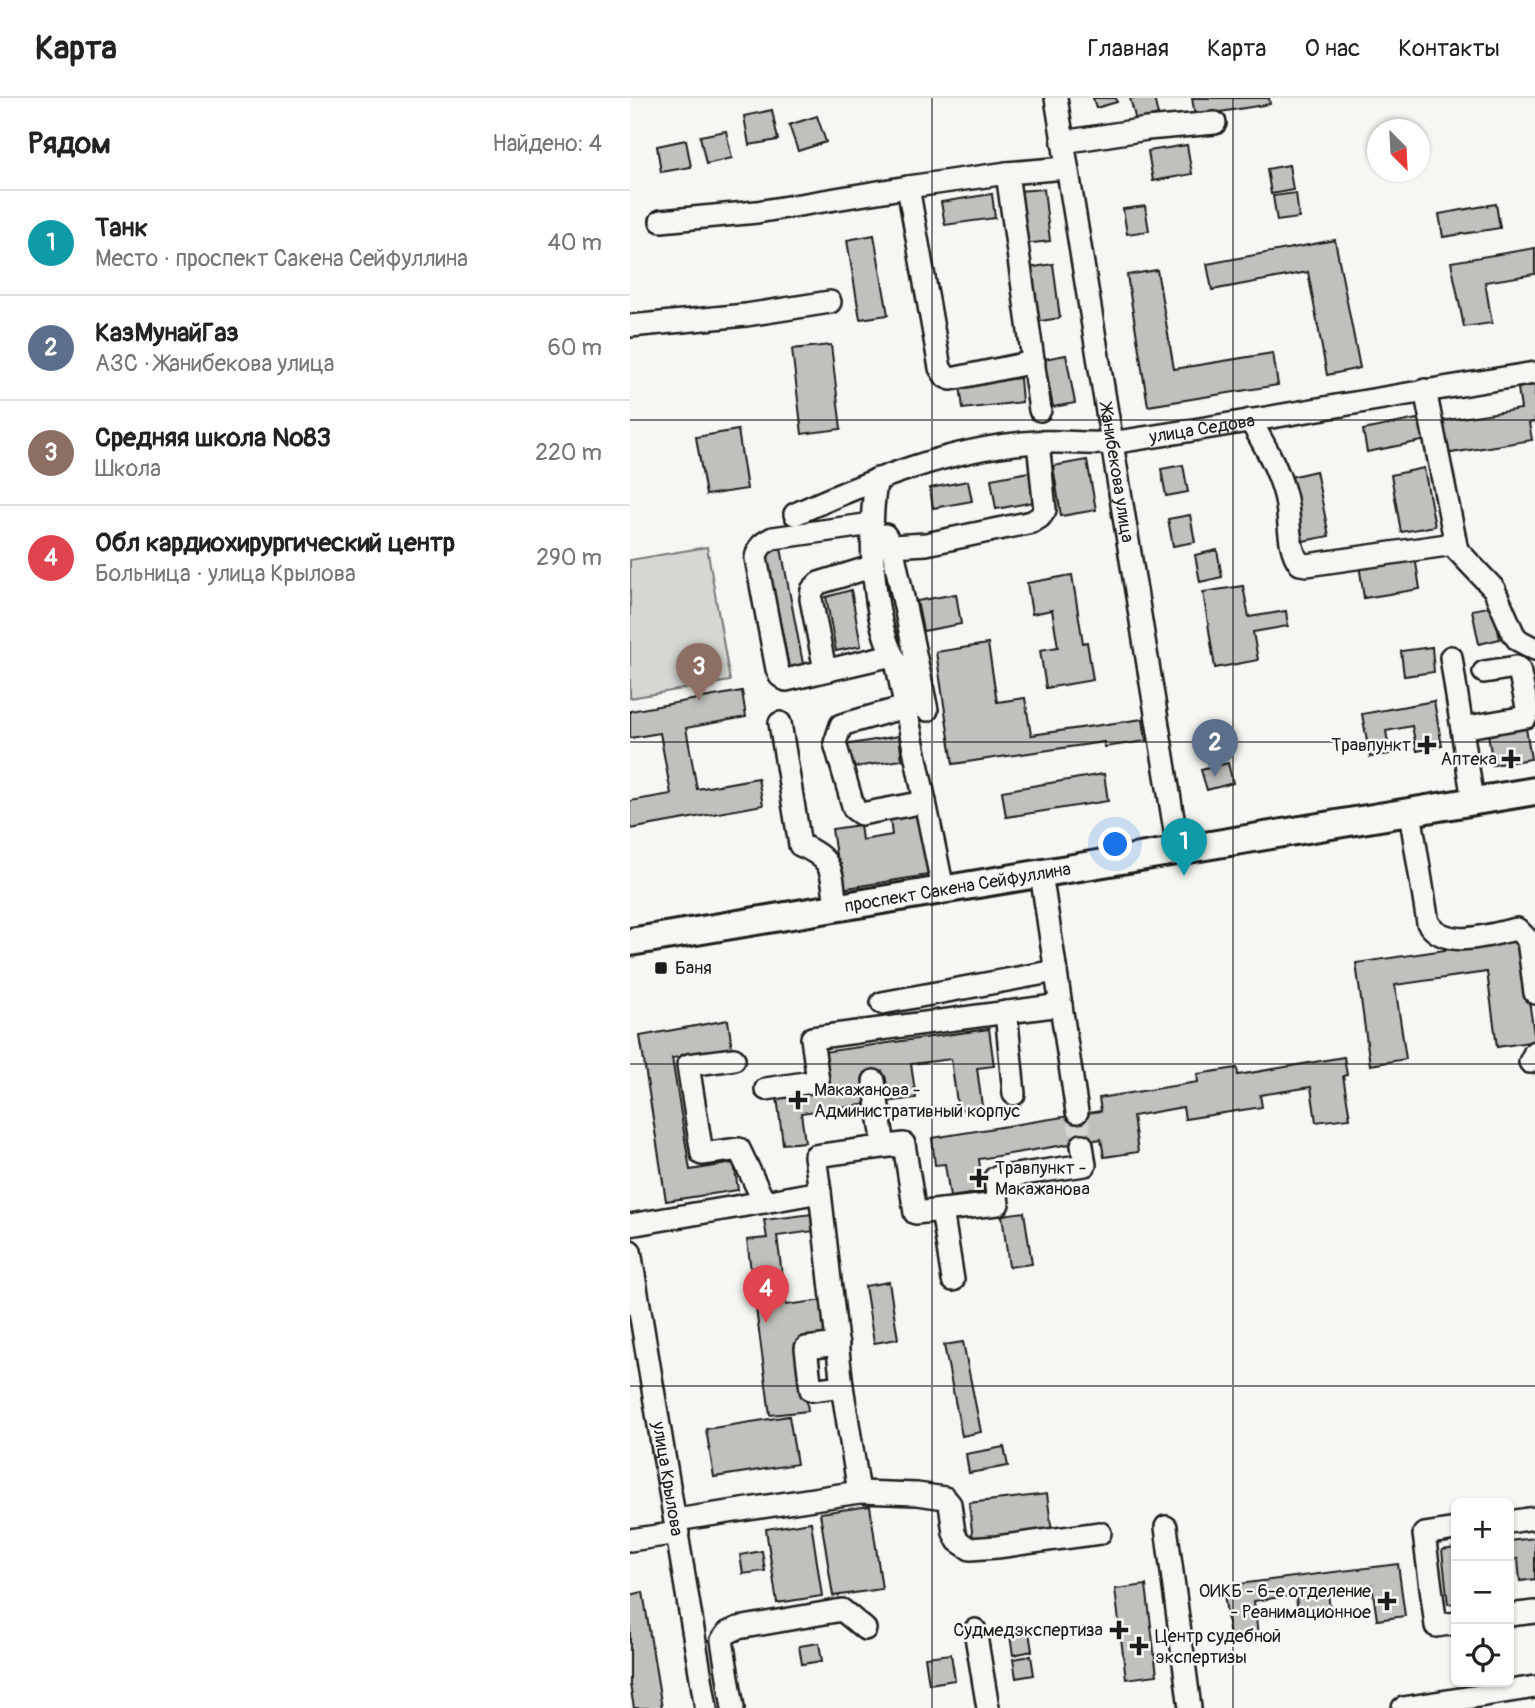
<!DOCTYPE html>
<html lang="ru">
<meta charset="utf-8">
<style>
:root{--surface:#fff;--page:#f2f2f2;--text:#222;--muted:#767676;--line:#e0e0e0;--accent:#1c1c1c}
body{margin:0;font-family:Pangolin,sans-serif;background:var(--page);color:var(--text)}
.controls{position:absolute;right:21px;bottom:21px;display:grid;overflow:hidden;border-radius:10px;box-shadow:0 2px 5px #0004}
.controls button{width:63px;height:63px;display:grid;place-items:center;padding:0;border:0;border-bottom:2px solid var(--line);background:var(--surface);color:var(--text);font:35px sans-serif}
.compass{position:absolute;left:737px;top:21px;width:63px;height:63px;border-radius:50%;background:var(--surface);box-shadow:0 2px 5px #0004;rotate:156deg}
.you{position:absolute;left:486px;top:747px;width:24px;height:24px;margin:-18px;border:5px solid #fff;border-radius:50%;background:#1a73e8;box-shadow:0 0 0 10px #1a73e833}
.badge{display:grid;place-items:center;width:46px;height:46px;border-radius:50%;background:var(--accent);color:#fff;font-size:23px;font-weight:700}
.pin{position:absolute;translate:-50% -58px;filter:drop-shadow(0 2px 4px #0008)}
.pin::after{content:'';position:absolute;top:37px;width:24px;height:21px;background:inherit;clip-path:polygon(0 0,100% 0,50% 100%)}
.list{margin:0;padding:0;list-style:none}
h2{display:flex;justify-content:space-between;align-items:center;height:91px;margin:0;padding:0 28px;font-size:30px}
h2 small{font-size:23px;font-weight:400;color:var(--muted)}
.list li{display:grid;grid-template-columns:46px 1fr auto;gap:21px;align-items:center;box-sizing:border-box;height:105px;padding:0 28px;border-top:2px solid var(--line)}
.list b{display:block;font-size:26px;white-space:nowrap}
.list p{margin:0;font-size:23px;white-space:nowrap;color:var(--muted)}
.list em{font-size:23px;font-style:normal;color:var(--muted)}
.icon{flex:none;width:38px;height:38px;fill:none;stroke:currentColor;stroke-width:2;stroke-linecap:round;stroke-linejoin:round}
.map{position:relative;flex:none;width:905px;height:1610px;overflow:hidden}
header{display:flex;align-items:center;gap:42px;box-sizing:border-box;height:98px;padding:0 35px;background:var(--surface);border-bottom:2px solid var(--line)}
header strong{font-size:33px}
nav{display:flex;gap:38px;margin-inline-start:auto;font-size:24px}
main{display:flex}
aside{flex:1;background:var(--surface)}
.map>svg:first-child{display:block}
</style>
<header>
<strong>Карта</strong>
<nav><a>Главная</a><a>Карта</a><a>О нас</a><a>Контакты</a></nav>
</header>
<main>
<aside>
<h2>Рядом<small>Найдено: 4</small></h2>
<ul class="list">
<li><span class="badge" style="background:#0f9aa8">1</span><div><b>Танк</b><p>Место · проспект Сакена Сейфуллина</p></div><em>40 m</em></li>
<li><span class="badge" style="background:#5c6f8a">2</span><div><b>КазМунайГаз</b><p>АЗС · Жанибекова улица</p></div><em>60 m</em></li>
<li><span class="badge" style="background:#8d6e63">3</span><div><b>Средняя школа №83</b><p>Школа</p></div><em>220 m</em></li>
<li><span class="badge" style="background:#e0444e">4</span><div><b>Обл кардиохирургический центр</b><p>Больница · улица Крылова</p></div><em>290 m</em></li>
</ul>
</aside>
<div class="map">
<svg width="905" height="1610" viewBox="0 0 905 1610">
<rect width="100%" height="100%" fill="#f6f6f2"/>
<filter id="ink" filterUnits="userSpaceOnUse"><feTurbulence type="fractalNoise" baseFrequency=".0143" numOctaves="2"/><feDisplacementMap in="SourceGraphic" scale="14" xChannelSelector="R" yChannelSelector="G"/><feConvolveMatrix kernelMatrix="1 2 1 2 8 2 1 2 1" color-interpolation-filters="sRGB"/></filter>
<g filter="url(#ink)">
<polygon fill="#d6d6d2" stroke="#797977" stroke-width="2" points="77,449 100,583 0,600 0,462"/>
<g fill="#c0c0bd" stroke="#1c1c1c" stroke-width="2">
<polygon points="463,0 486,0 487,4 466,10"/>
<polygon points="500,0 524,0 528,17 506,23"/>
<polygon points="562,0 639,0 640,6 565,18"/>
<polygon points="142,12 148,42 119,47 114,18"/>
<polygon points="187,18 196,44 168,53 159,27"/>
<polygon points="96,33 102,60 76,66 70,38"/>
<polygon points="56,42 61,69 31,74 27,48"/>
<polygon points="557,47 562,76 523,83 518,53"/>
<polygon points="659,67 663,92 641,96 637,71"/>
<polygon points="414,91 420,143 394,146 388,93"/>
<polygon points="666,95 669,120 647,123 643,98"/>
<polygon points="362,96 365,120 315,127 311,104"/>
<polygon points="866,106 870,130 813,139 809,116"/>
<polygon points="515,108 519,133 497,136 493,111"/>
<polygon points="244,137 258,217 230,221 217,142"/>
<polygon points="705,142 730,270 697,277 678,174 582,192 577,166"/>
<polygon points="905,150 905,176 855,184 862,225 834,229 821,164"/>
<polygon points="423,166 430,220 405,224 398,170"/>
<polygon points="527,172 544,271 643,255 648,287 518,308 497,177"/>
<polygon points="201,247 211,331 172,336 162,251"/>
<polygon points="436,257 445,305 423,309 414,261"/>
<polygon points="390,280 392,304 333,311 330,287"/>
<polygon points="905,287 905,324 899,325 902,342 815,356 810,323 891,311 888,290"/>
<polygon points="792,320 797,342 737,354 733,332"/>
<polygon points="108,332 117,391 76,397 66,339"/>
<polygon points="457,362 466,412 431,418 423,368"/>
<polygon points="553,367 558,394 536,398 531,371"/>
<polygon points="794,370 805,428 771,434 761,377"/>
<polygon points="686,373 699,438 673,443 660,379"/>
<polygon points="399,374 404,404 366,411 361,381"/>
<polygon points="338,383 342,403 303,410 300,390"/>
<polygon points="560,417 565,444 543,448 538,421"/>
<polygon points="151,450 174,571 160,574 136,453"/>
<polygon points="587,452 592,479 570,484 565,457"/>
<polygon points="785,458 790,491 734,500 729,466"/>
<polygon points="442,477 453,545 457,544 463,582 416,590 410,552 428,549 422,512 402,516 397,485"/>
<polygon points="613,488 619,519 656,513 658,528 623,534 628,562 585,570 573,494"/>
<polygon points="221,492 231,548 206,553 196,499"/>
<polygon points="326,496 331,526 293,533 287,503"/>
<polygon points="863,508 870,541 849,546 842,512"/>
<polygon points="358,546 367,604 395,600 401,637 513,621 516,643 474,649 474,644 323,666 306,554"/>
<polygon points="802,549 804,574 774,578 771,553"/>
<polygon points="112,593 116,619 56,630 67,691 128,680 133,707 0,731 0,703 41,696 30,635 0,640 0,613"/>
<polygon points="804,603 812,648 787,653 782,628 756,633 760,656 740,659 732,616"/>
<polygon points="896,630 901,661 863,667 858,636"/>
<polygon points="269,638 272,662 218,670 214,647"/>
<polygon points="598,665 603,685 577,692 571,672"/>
<polygon points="474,676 478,703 376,719 372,693"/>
<polygon points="289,717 298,777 211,791 202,731 230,727 232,742 262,737 260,721"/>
<polygon points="890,841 905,943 867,949 857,874 765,887 776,961 740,967 726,865"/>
<polygon points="98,922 102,950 42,960 60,1072 104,1065 108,1092 36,1103 10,938"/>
<polygon points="359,931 364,968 347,970 352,1008 328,1012 321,961 281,966 286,1000 257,1004 252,973 235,975 239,1006 171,1015 175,1044 153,1046 147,999 198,993 193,954"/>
<polygon points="714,959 717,977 713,978 720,1020 686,1024 681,989 630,997 632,1009 555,1021 553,1009 503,1018 508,1054 474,1059 471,1041 349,1061 353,1094 320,1099 315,1066 305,1067 302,1040 471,1013 469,1000 568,984 567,976 607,970 608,977"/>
<polygon points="394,1114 402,1166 379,1169 372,1117"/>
<polygon points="182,1116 184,1133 147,1138 156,1207 194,1202 199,1241 169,1244 178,1313 140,1317 117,1142 137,1140 134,1122"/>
<polygon points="259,1184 268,1241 244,1245 235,1188"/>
<polygon points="333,1244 351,1334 332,1338 314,1247"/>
<polygon points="159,1318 167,1366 84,1379 76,1331"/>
<polygon points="374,1349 378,1368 339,1375 336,1356"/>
<polygon points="417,1396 422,1434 343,1443 339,1405"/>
<polygon points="240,1408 252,1491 203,1498 190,1415"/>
<polygon points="181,1424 192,1498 147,1505 136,1431"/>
<polygon points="905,1440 905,1481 890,1483 888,1461 879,1462 879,1443"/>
<polygon points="826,1450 826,1505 818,1506 812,1452"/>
<polygon points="132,1453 135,1473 113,1476 110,1457"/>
<polygon points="768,1466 775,1518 747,1522 742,1487 698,1493 700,1513 668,1517 666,1497 624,1503 628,1537 600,1540 593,1488"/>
<polygon points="516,1487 527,1577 496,1581 485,1491"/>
<polygon points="13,1494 32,1610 4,1610 0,1587 0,1497"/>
<polygon points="399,1534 402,1553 383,1557 380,1538"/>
<polygon points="189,1545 192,1563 172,1566 169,1548"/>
<polygon points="321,1556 325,1582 299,1586 295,1559"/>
<polygon points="401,1558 404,1577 386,1580 383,1561"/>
</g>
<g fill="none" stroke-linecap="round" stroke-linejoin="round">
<polyline stroke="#d5d5d2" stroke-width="21" stroke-dasharray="21 10" stroke-linecap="butt" points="447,1014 452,1047"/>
<defs>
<g id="minor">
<path id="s1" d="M426 0 548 751"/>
<polyline points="433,44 517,31 585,25"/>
<polyline points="377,75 410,312"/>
<polyline points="278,89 310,270 316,279 321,281 404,264"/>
<polyline points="31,123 127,114 278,89 377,75 436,70"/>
<polyline points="0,228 116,217 200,204"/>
<polyline points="795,292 827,452 864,491 883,535 888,542 905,551"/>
<path d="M620 322C634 346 648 370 655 397 661 419 656 448 670 466L677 467 824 446"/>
<path d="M247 381C237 426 242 525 266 563L313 791"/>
<path id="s2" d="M165 416C241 382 323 349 407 344 433 342 461 348 487 344 626 323 765 297 905 275"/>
<path d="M242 426 143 440C133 445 128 448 126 460L147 571 150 578 156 582 262 557"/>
<polyline points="255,437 262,448 297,612"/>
<polyline points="262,448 296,446 402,424 410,419 415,412 408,344"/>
<polyline points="821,559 843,703"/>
<polyline points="195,572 181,501 182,492 189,485 244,468"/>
<polyline points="275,609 211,627 205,645 224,711 231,716 295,704"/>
<path d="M150 625 170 747C206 762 201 774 206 809"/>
<polyline points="832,630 896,619 898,614 889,571 886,569 854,574"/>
<path d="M780 714 798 825C817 853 860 836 887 831L898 842 905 895"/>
<polyline points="411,775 447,1014"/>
<polyline points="252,905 426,873"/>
<polyline points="376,914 384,996"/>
<polyline points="900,964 905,954"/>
<polyline points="244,983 254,1048"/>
<polyline points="136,991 188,983 182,940 431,907"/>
<polyline points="190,1094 185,1058 274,1046 285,1115 368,1106 365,1080 455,1067 452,1047"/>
<polyline points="312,1112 323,1182"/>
<polyline points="0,1127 134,1104"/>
<path id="s3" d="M0 1153 76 1610"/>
<polyline points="208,1246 176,1250 181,1292 212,1288"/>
<polyline points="229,1394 287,1396 315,1400 320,1406 324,1435 328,1443 340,1451 367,1449 470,1435"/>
<polyline points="46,1422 229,1394 212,1288 190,1094 134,1104 109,1051 72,1056 58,967 104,961"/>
<polyline points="879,1424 905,1420"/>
<polyline points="536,1429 560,1610"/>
<polyline points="826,1431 794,1436 806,1528 826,1525"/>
<polyline points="0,1442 48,1435"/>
<polyline points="879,1517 905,1514"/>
<polyline points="345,1532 358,1610"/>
<polyline points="103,1610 92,1542 97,1535 108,1530 212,1512 235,1531"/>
<polyline points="773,1610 905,1589"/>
</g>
<g id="major">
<path id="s4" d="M0 844 905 693"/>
</g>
</defs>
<use href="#minor" stroke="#1c1c1c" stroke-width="26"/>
<use href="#major" stroke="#1c1c1c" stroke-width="32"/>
<use href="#minor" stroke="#f6f6f2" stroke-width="21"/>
<use href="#major" stroke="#f6f6f2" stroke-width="26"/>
</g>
</g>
<path fill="none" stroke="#1c1c1c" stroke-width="2" stroke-opacity="0.55" d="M302 0V1610M603 0V1610M0 322H905M0 644H905M0 966H905M0 1288H905"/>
<g fill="#1c1c1c" stroke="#f6f6f2" stroke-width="2.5">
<path d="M793.5 636.5h7v7h7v7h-7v7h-7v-7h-7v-7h7z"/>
<path d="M877.5 650.5h7v7h7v7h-7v7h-7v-7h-7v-7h7z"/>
<rect x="24" y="863" width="14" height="14" rx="3.5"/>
<path d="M164.5 991.5h7v7h7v7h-7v7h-7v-7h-7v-7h7z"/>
<path d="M345.5 1069.5h7v7h7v7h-7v7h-7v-7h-7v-7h7z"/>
<path d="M753.5 1492.5h7v7h7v7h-7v7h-7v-7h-7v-7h7z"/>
<path d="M485.5 1521.5h7v7h7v7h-7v7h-7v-7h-7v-7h7z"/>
<path d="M505.5 1537.5h7v7h7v7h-7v7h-7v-7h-7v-7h7z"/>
</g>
<g text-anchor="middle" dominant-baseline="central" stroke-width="5" stroke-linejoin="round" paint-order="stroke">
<g font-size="18" fill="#1c1c1c" stroke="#f6f6f2">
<text stroke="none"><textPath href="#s2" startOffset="420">улица Седова</textPath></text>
<text stroke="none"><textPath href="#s1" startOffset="380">Жанибекова улица</textPath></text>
<text stroke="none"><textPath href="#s4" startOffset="332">проспект Сакена Сейфуллина</textPath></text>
<text stroke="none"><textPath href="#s3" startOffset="231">улица Крылова</textPath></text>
</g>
<g font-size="18" fill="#1c1c1c" stroke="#f6f6f2" text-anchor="end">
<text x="781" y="647">Травпункт</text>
<text x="867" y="661">Аптека</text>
<text x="45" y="870" text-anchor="start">Баня</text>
<text x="184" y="992" text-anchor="start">Макажанова -<tspan x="184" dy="21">Административный корпус</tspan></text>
<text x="365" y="1070" text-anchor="start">Травпункт -<tspan x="365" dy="21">Макажанова</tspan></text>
<text x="741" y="1493">ОИКБ - 6-е отделение<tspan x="741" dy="21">- Реанимационное</tspan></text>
<text x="473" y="1532">Судмедэкспертиза</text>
<text x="525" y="1538" text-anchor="start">Центр судебной<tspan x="525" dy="21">экспертизы</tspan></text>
</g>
</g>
</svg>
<div class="controls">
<button>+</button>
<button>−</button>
<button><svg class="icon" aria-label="locate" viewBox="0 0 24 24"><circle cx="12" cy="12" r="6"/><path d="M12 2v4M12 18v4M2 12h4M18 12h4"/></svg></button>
</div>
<svg class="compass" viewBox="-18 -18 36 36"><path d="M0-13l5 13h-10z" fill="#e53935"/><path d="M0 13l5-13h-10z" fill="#767676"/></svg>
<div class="you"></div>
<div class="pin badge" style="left:554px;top:778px;background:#0f9aa8">1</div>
<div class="pin badge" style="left:585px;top:679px;background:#5c6f8a">2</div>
<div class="pin badge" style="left:69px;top:603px;background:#8d6e63">3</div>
<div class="pin badge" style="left:136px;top:1225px;background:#e0444e">4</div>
</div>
</main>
